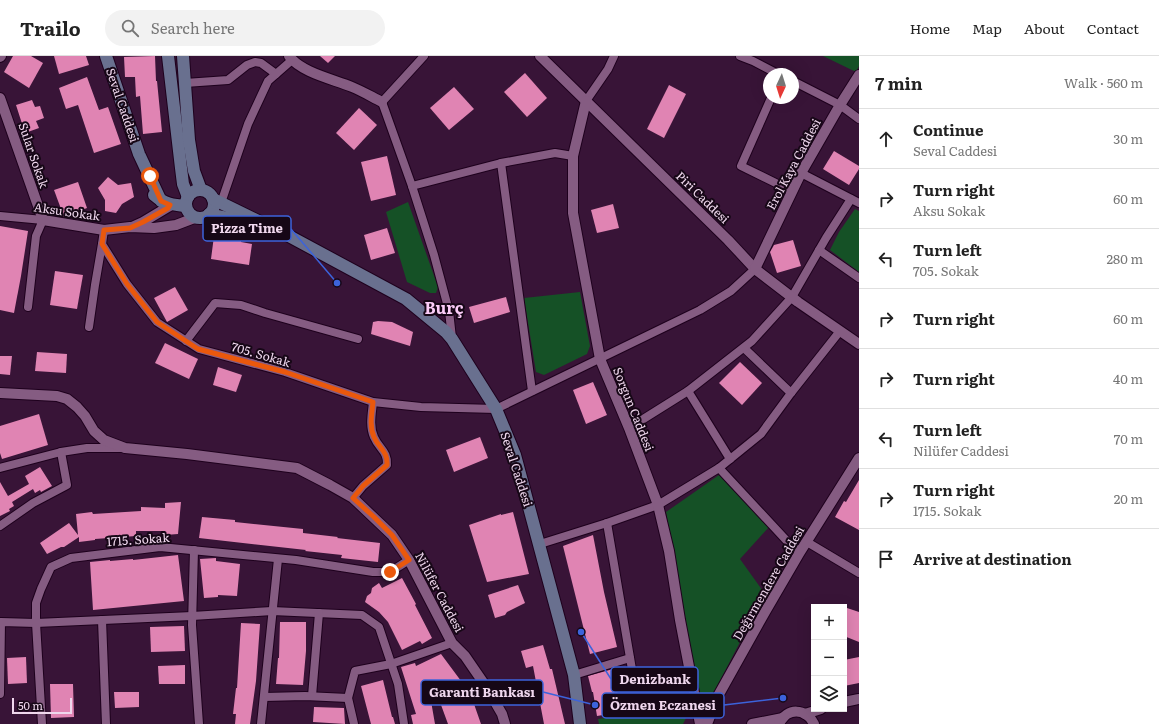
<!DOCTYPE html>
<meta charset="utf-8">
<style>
:root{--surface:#fff;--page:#f2f2f2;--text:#222;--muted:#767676;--line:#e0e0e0}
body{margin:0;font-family:Literata,serif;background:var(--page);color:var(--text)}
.controls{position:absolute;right:12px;bottom:12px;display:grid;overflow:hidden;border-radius:0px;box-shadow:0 4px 16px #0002}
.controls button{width:36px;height:36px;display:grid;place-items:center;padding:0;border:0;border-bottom:1px solid var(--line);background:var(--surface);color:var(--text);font:20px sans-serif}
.compass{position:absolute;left:763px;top:12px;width:36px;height:36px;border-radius:50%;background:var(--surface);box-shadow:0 4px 16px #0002;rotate:184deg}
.scale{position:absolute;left:12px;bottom:10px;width:60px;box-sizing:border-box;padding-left:4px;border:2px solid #efd7ed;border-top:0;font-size:11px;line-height:14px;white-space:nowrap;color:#efd7ed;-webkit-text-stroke:3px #160716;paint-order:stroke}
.stop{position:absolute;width:12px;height:12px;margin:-9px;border:3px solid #ea580c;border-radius:50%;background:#fff}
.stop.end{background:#ea580c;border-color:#fff;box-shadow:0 1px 4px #0008}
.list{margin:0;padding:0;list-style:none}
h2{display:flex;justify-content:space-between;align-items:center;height:52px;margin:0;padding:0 16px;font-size:17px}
h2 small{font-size:13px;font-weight:400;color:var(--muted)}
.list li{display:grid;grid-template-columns:26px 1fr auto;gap:12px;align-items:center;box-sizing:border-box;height:60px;padding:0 16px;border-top:1px solid var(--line)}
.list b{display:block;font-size:15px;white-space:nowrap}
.list p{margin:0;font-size:13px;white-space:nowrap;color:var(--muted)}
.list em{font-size:13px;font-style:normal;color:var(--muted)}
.icon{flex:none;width:22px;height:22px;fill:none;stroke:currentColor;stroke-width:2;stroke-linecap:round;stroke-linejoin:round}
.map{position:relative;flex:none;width:859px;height:668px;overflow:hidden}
header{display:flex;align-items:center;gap:24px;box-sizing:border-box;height:56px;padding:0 20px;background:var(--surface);border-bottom:1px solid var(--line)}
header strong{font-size:19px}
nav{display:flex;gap:22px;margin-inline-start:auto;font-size:14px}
.search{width:280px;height:36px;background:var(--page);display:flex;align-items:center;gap:10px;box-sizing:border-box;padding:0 14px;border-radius:22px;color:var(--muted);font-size:15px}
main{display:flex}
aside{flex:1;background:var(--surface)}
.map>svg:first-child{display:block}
</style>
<header>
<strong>Trailo</strong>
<div class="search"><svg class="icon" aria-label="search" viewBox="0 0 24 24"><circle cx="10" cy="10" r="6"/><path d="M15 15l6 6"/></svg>Search here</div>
<nav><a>Home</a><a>Map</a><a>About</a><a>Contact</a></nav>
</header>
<main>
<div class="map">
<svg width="859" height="668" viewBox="0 0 859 668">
<rect width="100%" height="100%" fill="#381437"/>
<g fill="#155126">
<polygon points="823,0 859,0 859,10 856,16"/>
<polygon points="408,146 438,231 436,237 430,237 407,226 386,156"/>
<polygon points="855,153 859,155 859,216 830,194 839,176"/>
<polygon points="580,236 590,290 587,298 544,319 536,316 524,242"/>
<polygon points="719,419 769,471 740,503 765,538 702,659 666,456"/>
<polygon points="683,631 687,660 683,668 599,668 598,663 623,659 625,650 645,648 647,635"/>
</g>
<g fill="#e084b3">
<polygon points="13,0 31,0 43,7 29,32 4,16"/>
<polygon points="54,0 86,0 89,9 59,18"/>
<polygon points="155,0 156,25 157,25 162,76 143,78 140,40 136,41 135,21 125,21 124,1"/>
<polygon points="320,0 335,0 328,7"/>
<polygon points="525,17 547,42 527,61 504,36"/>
<polygon points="87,21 99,54 108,51 121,88 94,97 78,49 66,53 59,32"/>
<polygon points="669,29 686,38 664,82 647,73"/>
<polygon points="454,31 474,53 449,74 430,52"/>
<polygon points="32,44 35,51 40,50 44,62 36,65 39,72 25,77 16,49"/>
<polygon points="359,52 377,69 354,94 336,77"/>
<polygon points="834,95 859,110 859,113 849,129 823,113"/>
<polygon points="387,100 396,139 371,145 361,106"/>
<polygon points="108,121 118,129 131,127 134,141 122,148 116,157 105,155 105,144 98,132"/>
<polygon points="78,126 87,152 64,161 54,134"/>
<polygon points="613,148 619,172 597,177 591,154"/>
<polygon points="0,170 28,175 21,220 14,257 0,254"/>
<polygon points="387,172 395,197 371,204 364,179"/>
<polygon points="214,180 241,184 241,186 252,188 249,209 211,203"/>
<polygon points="793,184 801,210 777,217 770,196 774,189"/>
<polygon points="55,215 83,219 77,253 50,249"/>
<polygon points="175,231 188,254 167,266 154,242"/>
<polygon points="506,241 510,256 474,267 469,251"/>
<polygon points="378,265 392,266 413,276 410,290 371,278 373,266"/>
<polygon points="165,287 198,303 189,323 155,307"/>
<polygon points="37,296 67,298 66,317 35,315"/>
<polygon points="0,300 12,300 10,319 0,318"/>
<polygon points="740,306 762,327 742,349 719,327"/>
<polygon points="218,311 242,319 236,336 213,329"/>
<polygon points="593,326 607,359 586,368 573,334"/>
<polygon points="39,358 48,389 2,403 0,397 0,370"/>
<polygon points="480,381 488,402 454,416 446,394"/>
<polygon points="40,411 52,430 41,436 40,434 35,437 33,433 12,446 14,450 9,453 10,455 0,460 0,426 8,440 29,428 25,420"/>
<polygon points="859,424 859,474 835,461 844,445 846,446"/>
<polygon points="181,446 178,478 165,479 165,475 136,475 136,480 95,483 95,484 79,486 79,481 64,491 61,491 47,498 40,487 69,467 78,479 76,458 92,456 93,458 141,455 141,451 165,452 165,447"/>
<polygon points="513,456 529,518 487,526 469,469 501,458 501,459"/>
<polygon points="202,461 235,464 235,466 303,473 303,477 338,481 337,482 380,487 378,506 341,502 342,499 305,495 306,494 199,482"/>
<polygon points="593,479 604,536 617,591 590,598 563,490"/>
<polygon points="178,499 184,545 93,554 90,506 110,504 110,505 133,503 133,504"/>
<polygon points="216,502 216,505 240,508 237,540 218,539 218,541 204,542 200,503"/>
<polygon points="402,522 416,548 415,549 432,582 422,588 420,585 402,594 388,566 379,556 365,546 367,540 371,537 372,532 379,527 382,532"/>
<polygon points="518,529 525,547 507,556 505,559 495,562 488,539"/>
<polygon points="844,551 859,556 859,586 844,580"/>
<polygon points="280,566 306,566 306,595 303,629 276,628 278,602 279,602"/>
<polygon points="241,567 260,568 256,625 250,668 235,668 236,658 233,658 236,632 237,632"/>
<polygon points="184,570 185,595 151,596 150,571"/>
<polygon points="543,589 550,613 552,613 565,668 544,668 533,610 526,612 521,595"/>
<polygon points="441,598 464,629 467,628 481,668 448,668 433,627 428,628 435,668 413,668 411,659 416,658 401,611 415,607 416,610"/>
<polygon points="26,601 27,627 8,628 7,602"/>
<polygon points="859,601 859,627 844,630 844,604"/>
<polygon points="185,609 185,628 159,628 158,610"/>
<polygon points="613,613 621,656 597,660 593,636 592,636 588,620"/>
<polygon points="383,624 392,661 393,661 395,668 371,668 361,630"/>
<polygon points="50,628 73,628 74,661 51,662"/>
<polygon points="114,636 139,636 139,651 115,652"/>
<polygon points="314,651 344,652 345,668 313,666"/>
</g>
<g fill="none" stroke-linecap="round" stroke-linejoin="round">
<defs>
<g id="minor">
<polyline points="424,0 382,46 412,130 434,199 449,255 452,282"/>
<polyline points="740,0 753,5 778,18"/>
<polyline points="793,25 840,49 859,63"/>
<polyline points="185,27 228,24 247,9 255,6 261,7 276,18"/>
<polyline points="771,42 741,110 792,135"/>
<polyline points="586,45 608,13 614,0"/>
<polyline points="501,107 532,335"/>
<polyline points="801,117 859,147"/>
<polyline points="412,130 501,107 555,97 573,100"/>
<polyline points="221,147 248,68 268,25 292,4"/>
<polyline points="0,160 43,164 36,180 28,251"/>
<polyline points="104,174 102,188 127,228 157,266 199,293 285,316 373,346 421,351 496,353 700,254 731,235 755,213"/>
<polyline points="819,194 859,222"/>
<polyline points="89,271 95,229 102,188"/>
<polyline points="186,285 215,247 241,249 265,257 358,283"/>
<polyline points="744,292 791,337"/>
<polyline points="688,335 730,403"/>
<polyline points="629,372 688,335 752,285 792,241 826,182 851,143"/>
<polyline points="0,412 61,396 87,392 121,392"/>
<polyline points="719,412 786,484 800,496"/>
<path d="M353 442 363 430 387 409C388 395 379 393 374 381 369 370 372 357 373 346"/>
<polyline points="607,467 635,631"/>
<polyline points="0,470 33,447 67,429 61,396"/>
<polyline points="807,486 859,517"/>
<polyline points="540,488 607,467 658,449 719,412 761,378 791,337 840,275"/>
<polyline points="194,494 192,569 199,668"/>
<polyline points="102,564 106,668"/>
<polyline points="574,619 630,602"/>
<polyline points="0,638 1,566 36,567 192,560 272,555 362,559 379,571 398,628 404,668"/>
<polyline points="312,640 319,557"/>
<polyline points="264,641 305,640 348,642"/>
<polyline points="42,668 36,567 36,547 41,533 51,511 71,502 160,491 296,504 373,516 390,516 409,504"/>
<polyline points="261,668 278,503"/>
<polyline points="354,668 348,642 355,615 391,608 452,587"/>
</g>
<g id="tertiary">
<path d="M289 0C302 17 333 23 352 31 362 35 372 41 382 46"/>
<polyline points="540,0 728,184 755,213 798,246 859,288"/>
<polyline points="0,1 1,0"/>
<polyline points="0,42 43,164 104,174 130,171 154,172 176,169 197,161"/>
<polyline points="586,45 573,100 573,157 600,303 629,372 658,449 669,495 680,564 700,668"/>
<polyline points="132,171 143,166 168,151 171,149"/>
<polyline points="755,213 801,117 840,49 859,19"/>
<polyline points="0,337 57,340 67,343 77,351 85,360 94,375 104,384 125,392 187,398 297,412 330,429 353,442 392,479 409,504 452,587 465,600 487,632 502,658 505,668"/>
<polyline points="844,646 859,643"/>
<polyline points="805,658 821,653"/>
<polyline points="707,668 718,640 765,556 800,496 859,402"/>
<polyline points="752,668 783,662"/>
<path d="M779 668C787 651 806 652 814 668"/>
</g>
<g id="secondary">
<polyline points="106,0 139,98 161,145"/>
<polyline points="168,0 181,112 183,128 188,141"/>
<polyline points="183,0 189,84 194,115 201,134"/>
<circle cx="200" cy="148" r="14"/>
<path d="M154 139C164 148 174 149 186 150"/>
<polyline points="213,143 289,180 406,243 446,276 452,283 496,353 515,399 574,619 580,668"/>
<polyline points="209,158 252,167"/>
</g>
</defs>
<use href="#minor" stroke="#1e001d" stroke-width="10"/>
<use href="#tertiary" stroke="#1e001d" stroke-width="12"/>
<use href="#secondary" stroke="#1e001d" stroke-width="14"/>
<use href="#minor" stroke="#855c82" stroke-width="8"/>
<use href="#tertiary" stroke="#855c82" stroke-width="10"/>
<use href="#secondary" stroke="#69708f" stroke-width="12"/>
</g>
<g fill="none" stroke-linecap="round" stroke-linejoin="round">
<path stroke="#ea580c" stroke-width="5" d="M150 120 161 145 170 149 168 152 143 166 130 172 104 174 102 188 127 228 157 266 198 293 285 316 373 346C372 357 369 370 374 381 379 393 388 395 387 409L363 430 353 442 374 461 392 479 409 504 390 516"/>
</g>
<g text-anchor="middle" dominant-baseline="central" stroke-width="4" stroke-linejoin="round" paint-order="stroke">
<g font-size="12" fill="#efd7ed" stroke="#160716">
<text transform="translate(123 49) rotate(71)">Seval Caddesi</text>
<text transform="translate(34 99) rotate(71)">Sular Sokak</text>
<text transform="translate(793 108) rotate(-62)">Erol Kaya Caddesi</text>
<text transform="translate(703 141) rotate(44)">Piri Caddesi</text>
<text transform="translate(67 155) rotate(8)">Aksu Sokak</text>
<text transform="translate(261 298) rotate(16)">705. Sokak</text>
<text transform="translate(634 353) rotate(68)">Sorgun Caddesi</text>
<text transform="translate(517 413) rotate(72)">Seval Caddesi</text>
<text transform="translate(138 483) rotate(-4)">1715. Sokak</text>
<text transform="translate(768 527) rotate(-60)">Değirmendere Caddesi</text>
<text transform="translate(440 536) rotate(62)">Nilüfer Caddesi</text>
</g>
<g font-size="16" font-weight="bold" fill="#fccdf9" stroke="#160716">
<text x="444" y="251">Burç</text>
</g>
</g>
<path fill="none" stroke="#3c63db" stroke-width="1.5" d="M337 227L291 173M581 576L611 623M595 649L543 636M783 642L724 649"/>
<g fill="#3c63db" stroke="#160716" stroke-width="1.5">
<circle cx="337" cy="227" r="4"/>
<circle cx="581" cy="576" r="4"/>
<circle cx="595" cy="649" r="4"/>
<circle cx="783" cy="642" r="4"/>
</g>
<g fill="#160716" stroke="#3c63db" stroke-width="1.5">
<rect x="203" y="160" width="88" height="25" rx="4"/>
<rect x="611" y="611" width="87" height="25" rx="4"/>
<rect x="421" y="624" width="122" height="25" rx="4"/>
<rect x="602" y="637" width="122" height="25" rx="4"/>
</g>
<g font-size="13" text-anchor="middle" font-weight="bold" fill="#efd7ed">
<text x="247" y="177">Pizza Time</text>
<text x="655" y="628">Denizbank</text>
<text x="482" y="641">Garanti Bankası</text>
<text x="663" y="654">Özmen Eczanesi</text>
</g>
</svg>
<div class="controls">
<button>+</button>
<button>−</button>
<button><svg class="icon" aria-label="layers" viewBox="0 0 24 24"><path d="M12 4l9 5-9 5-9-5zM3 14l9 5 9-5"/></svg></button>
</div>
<svg class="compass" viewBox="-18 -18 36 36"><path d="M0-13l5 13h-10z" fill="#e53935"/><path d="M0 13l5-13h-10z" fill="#767676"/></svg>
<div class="scale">50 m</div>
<div class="stop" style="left:150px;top:120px"></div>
<div class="stop end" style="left:390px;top:516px"></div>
</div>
<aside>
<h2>7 min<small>Walk · 560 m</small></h2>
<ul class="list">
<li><svg class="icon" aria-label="ahead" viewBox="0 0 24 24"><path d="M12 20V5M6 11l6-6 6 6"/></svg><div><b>Continue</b><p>Seval Caddesi</p></div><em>30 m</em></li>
<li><svg class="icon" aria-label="right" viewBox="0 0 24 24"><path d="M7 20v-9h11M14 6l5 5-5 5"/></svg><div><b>Turn right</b><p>Aksu Sokak</p></div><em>60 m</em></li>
<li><svg class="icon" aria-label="left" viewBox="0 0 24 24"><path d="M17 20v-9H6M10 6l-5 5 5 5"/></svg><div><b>Turn left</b><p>705. Sokak</p></div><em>280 m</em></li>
<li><svg class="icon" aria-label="right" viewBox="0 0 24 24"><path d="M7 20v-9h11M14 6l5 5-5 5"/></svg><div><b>Turn right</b></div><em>60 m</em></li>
<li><svg class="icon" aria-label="right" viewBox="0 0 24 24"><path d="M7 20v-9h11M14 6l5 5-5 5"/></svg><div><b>Turn right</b></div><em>40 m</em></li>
<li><svg class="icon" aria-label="left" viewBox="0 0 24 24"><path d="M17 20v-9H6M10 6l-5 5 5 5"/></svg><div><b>Turn left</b><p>Nilüfer Caddesi</p></div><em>70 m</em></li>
<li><svg class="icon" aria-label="right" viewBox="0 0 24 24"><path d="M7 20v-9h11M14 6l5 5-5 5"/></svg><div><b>Turn right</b><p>1715. Sokak</p></div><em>20 m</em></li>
<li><svg class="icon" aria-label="arrive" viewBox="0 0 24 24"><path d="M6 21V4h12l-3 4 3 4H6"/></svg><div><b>Arrive at destination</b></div></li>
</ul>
</aside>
</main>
